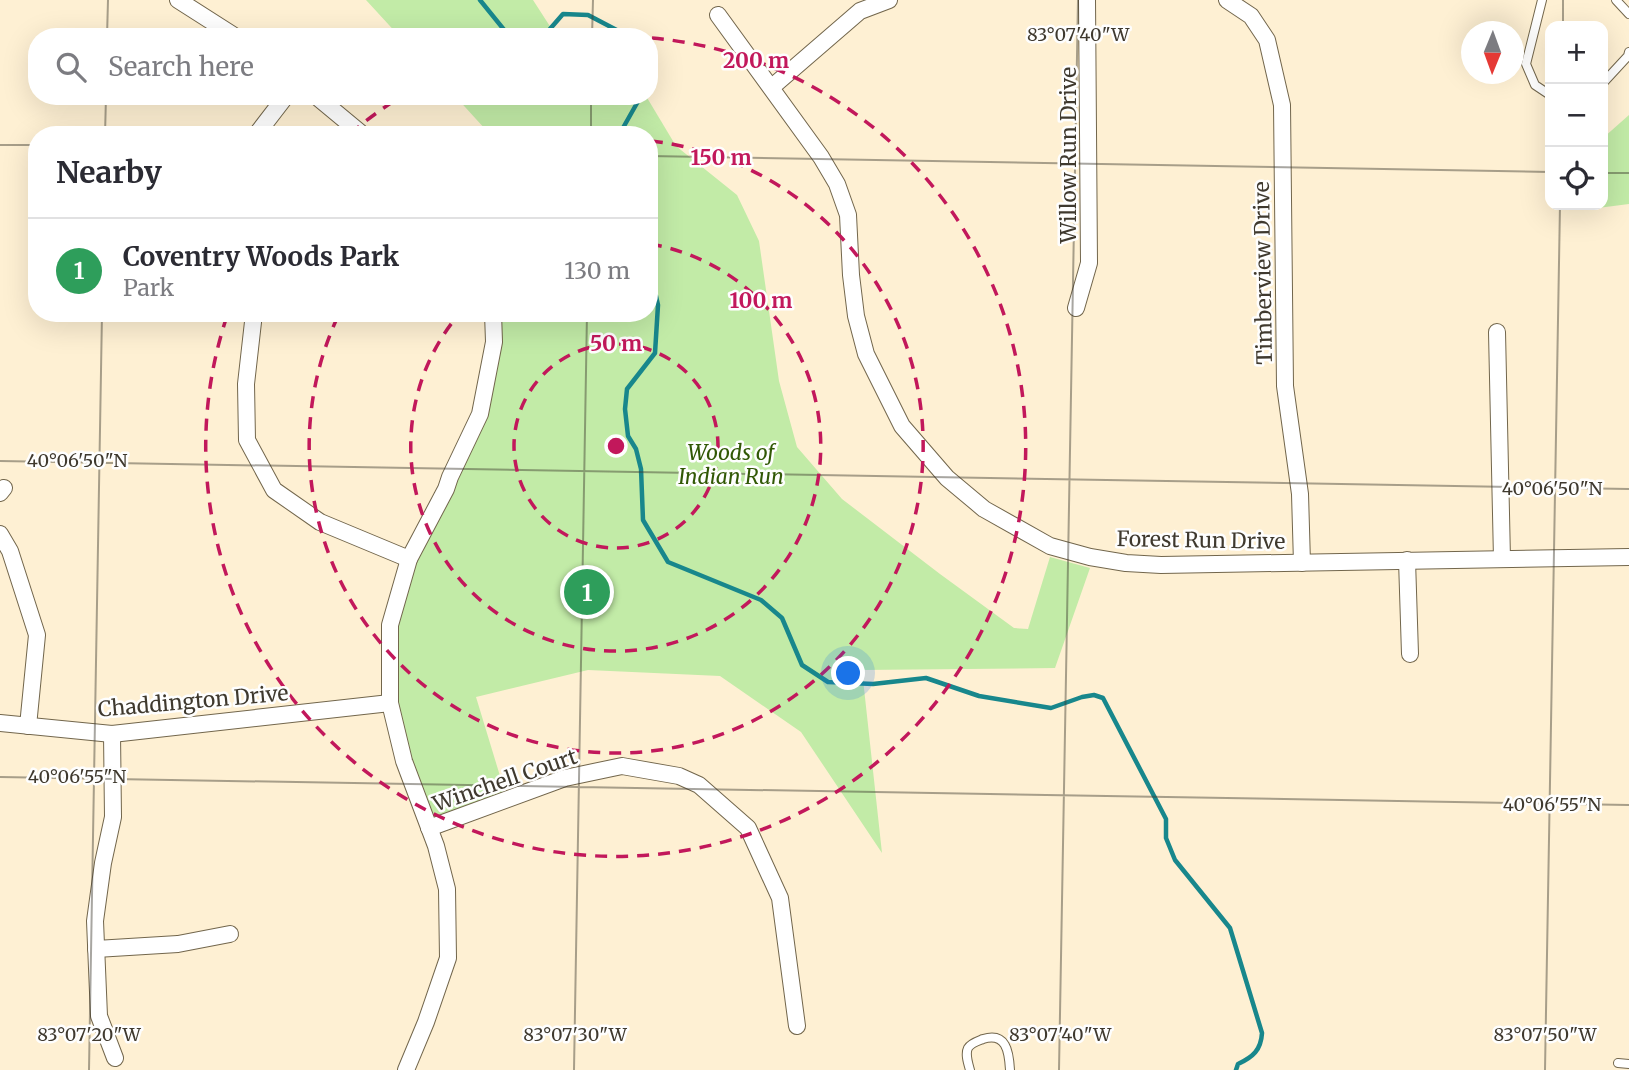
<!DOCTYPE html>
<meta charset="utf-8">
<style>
:root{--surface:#fff;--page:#f7f7f7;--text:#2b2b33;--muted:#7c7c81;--line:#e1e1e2;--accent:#2563eb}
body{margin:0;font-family:Merriweather,serif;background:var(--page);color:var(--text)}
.controls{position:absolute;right:21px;top:21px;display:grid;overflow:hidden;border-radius:14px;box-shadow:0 7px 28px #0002}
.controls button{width:63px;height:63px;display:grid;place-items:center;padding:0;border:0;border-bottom:2px solid var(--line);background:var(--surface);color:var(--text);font:35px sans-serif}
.compass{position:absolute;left:1461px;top:21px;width:63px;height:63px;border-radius:50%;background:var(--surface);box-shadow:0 7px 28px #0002;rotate:181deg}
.you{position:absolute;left:849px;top:674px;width:24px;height:24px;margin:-18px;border:5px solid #fff;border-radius:50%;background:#1a73e8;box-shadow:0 0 0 10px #1a73e833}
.badge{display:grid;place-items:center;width:46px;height:46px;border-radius:50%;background:var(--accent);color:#fff;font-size:23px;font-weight:700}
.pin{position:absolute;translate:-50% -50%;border:4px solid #fff;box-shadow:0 2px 7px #0006}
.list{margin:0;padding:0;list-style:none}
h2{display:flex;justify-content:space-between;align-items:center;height:91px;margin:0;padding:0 28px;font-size:30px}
h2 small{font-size:23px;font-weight:400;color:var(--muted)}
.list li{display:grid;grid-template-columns:46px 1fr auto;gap:21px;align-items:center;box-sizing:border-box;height:105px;padding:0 28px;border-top:2px solid var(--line)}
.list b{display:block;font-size:26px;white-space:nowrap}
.list p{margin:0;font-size:23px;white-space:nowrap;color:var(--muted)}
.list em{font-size:23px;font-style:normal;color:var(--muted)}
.icon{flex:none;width:38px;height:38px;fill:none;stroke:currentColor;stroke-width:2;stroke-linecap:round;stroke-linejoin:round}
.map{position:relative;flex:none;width:1629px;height:1070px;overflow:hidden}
.search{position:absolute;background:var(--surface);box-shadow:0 7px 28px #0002;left:28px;top:28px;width:630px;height:77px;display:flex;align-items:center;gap:18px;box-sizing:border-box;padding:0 24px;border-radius:28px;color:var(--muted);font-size:26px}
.panel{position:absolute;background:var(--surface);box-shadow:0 7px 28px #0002;left:28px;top:126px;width:630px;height:196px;border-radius:28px}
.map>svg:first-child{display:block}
</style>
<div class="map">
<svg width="1629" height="1070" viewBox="0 0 1629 1070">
<rect width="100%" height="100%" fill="#fef0d3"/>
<g fill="#c2eba7">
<polygon points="366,0 533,0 553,31 623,32 626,37 400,37"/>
<polygon points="455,96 646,96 676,146 737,195 759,241 779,381 797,447 842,499 940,574 1014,628 1028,629 1050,557 1090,568 1055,668 862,670 882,853 801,732 720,676 588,670 476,697 507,799 429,828 390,703 390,625 409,559 480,414 493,313 649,313 649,135 482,135 486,130"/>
<polygon points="1629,115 1629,204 1590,209 1559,208 1559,205 1603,205 1603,138"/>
</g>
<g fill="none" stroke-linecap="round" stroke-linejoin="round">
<g stroke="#18878c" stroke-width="4.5">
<polyline points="480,0 510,37 514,37"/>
<polyline points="543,37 563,14 588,15 630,37"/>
<polyline points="649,59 649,72"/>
<polyline points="619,135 641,96"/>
<path d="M649 265 658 305 655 353 627 389 625 409 628 436 636 449 641 469 643 520 668 562 761 600 782 618 802 665 828 682 873 684 926 678 979 696 1051 708 1082 697 1094 695 1103 698 1166 819V838L1175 860 1230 928 1262 1033C1261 1050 1253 1057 1238 1064L1236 1070"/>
</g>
<defs>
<g id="service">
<polyline points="1542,0 1526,64 1535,85 1550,95"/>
<polyline points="1616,0 1629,14"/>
<polyline points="1603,83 1628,56 1629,52"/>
<polyline points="1618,1063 1629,1064"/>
<path d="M970 1070C968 1063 965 1054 968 1048 971 1043 978 1041 983 1039 1006 1032 1009 1051 1010 1070"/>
</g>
<g id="minor">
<polyline points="178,0 236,37"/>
<polyline points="1227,0 1251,16 1267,40 1282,105 1285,386 1300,494 1302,563"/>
<polyline points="718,15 821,157 837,184 848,215 851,275 856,316 866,354 902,426 947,478 984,509 1050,546 1090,557 1126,563 1161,565 1629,557"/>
<polyline points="772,87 860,11 889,0"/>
<polyline points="316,96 363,135"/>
<polyline points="256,135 286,96"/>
<polyline points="1076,308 1089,263 1087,0"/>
<polyline points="252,313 253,322 246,384 247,440 274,490 320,522 409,559"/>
<polyline points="1497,332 1502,559"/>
<polyline points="0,493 4,488"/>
<polyline points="0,534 10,551 37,635 28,726"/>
<polyline points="1407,560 1410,654"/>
<polyline points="0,723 112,734 390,703"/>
<polyline points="112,734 113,817 103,863 95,921 99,1016 115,1058"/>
<polyline points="429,828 565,778 622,766 679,776 699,785 748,828 780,898 797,1026"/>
<polyline points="96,949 178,944 230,934"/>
<polyline points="406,1070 426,1022 448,958 447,889 436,846 404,761 390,703 390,625 409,559 446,489 450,477 480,414 494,342 493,313"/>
</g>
</defs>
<use href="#service" stroke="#72664c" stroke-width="10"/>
<use href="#minor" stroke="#72664c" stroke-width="18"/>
<use href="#service" stroke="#fff" stroke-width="8"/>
<use href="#minor" stroke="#fff" stroke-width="16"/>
</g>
<path fill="none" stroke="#3f392e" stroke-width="2" stroke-opacity="0.45" d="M1563 26V0M107 37 108 0M592 37 593 0M105 135 106 96M591 135V96M0 145H37M649 156 1550 172M1603 173H1629M0 461 1629 489M0 777 1629 805M89 1070 102 313M574 1070 587 313M1059 1070 1078 0M1545 1070 1560 205"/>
<g fill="none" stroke="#c2185b" stroke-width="3.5" stroke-dasharray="12 9">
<circle cx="616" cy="446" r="102"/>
<path d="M650 244A205 205 0 1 1 459 314"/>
<path d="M651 141A307 307 0 1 1 339 314"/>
<path d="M350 134A410 410 0 0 1 402 96M595 37A410 410 0 0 1 637 37M652 38A410 410 0 1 1 227 316"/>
</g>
<g text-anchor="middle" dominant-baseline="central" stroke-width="5" stroke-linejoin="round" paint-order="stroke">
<g font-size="21" fill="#3f392e" stroke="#fefefe">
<text transform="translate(1068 155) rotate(-90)">Willow Run Drive</text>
<text transform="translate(1263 273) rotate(-91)">Timberview Drive</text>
<text transform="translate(1201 540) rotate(1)">Forest Run Drive</text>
<text transform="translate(193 701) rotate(-5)">Chaddington Drive</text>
<text transform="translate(505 780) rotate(-19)">Winchell Court</text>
</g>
<g font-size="21" font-style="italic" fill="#315805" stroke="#fefefe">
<text x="731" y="452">Woods of<tspan x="731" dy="24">Indian Run</tspan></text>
</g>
</g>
<g font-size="18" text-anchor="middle" fill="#3f392e" stroke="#fefefe" stroke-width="5" stroke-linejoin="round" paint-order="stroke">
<text x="1078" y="41">83°07'40"W</text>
<text x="77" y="467">40°06'50"N</text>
<text x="1552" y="495">40°06'50"N</text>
<text x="77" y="783">40°06'55"N</text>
<text x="1552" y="811">40°06'55"N</text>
<text x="89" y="1041">83°07'20"W</text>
<text x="575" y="1041">83°07'30"W</text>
<text x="1060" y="1041">83°07'40"W</text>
<text x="1545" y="1041">83°07'50"W</text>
</g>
<circle cx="616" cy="446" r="10" fill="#c2185b" stroke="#fefefe" stroke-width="3.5"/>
<g font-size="21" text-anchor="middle" font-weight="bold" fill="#c2185b" stroke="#fefefe" stroke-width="5" stroke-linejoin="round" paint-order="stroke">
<text x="756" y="68">200 m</text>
<text x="721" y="165">150 m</text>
<text x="761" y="308">100 m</text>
<text x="616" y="351">50 m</text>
</g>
</svg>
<div class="controls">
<button>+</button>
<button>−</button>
<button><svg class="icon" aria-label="locate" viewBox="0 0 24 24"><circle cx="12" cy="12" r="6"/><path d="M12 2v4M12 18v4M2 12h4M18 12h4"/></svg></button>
</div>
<svg class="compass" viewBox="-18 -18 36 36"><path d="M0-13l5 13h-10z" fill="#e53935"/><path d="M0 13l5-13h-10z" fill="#7c7c81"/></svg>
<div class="you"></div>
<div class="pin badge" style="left:587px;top:592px;background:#2e9e5b">1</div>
<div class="search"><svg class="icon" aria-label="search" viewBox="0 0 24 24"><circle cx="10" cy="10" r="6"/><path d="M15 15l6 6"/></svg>Search here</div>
<section class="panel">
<h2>Nearby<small></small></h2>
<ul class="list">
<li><span class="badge" style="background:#2e9e5b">1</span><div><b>Coventry Woods Park</b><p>Park</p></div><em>130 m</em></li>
</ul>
</section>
</div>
